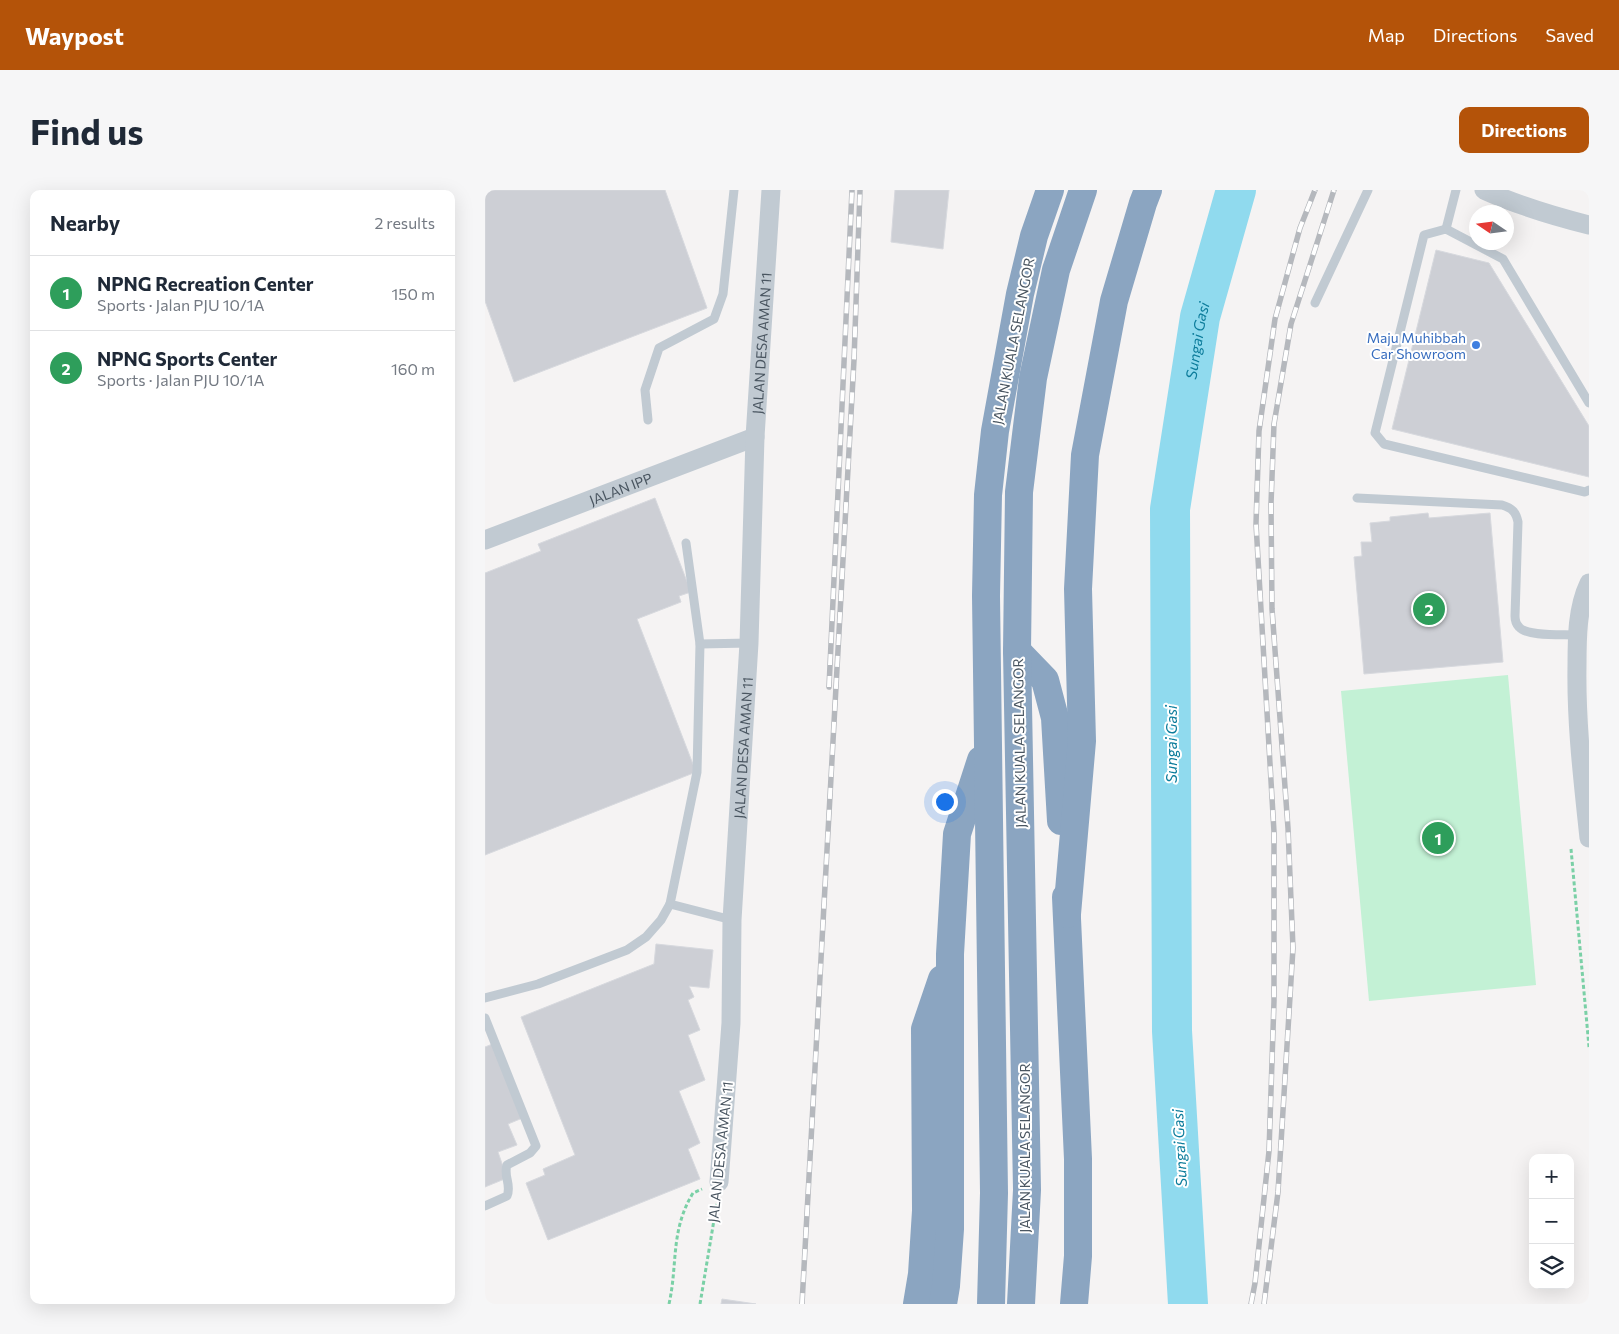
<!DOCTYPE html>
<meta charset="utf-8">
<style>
:root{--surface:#fff;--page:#f6f6f7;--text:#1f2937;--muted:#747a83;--line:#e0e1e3;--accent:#b45309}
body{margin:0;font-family:Commissioner,sans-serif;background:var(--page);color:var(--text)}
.controls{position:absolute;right:15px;bottom:15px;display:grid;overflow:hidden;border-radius:10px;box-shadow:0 5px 20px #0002}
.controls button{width:45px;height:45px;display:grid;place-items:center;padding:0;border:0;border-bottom:1px solid var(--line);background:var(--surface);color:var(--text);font:25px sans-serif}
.compass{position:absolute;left:984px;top:15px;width:45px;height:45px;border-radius:50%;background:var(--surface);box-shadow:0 5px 20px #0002;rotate:283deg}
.you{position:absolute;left:459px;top:611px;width:18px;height:18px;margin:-12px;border:4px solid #fff;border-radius:50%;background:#1a73e8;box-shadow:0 0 0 8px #1a73e833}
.badge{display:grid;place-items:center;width:32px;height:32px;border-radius:50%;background:var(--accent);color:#fff;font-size:16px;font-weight:700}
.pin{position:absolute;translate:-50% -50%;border:2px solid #fff;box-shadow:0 1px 5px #0006}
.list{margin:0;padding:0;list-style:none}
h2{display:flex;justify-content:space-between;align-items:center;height:65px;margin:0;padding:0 20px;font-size:21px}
h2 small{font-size:16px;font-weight:400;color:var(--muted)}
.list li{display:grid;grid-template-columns:32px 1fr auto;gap:15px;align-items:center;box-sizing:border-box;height:75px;padding:0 20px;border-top:1px solid var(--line)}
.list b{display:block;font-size:19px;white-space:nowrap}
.list p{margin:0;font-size:16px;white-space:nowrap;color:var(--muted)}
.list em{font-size:16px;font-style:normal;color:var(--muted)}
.icon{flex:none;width:28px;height:28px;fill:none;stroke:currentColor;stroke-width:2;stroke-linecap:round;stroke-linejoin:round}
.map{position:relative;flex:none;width:1104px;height:1114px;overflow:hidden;border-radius:10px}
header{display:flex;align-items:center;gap:30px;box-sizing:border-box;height:70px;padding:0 25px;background:var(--accent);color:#fff}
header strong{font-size:24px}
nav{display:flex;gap:28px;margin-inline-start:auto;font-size:18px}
.intro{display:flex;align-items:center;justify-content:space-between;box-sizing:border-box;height:120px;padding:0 30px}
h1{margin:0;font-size:35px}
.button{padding:12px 22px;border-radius:10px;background:var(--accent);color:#fff;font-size:18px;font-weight:700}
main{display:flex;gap:30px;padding:0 30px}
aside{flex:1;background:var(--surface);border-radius:10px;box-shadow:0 5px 20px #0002}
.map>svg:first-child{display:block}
</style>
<header>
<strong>Waypost</strong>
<nav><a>Map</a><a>Directions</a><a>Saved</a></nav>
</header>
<div class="intro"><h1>Find us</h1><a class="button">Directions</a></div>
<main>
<aside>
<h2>Nearby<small>2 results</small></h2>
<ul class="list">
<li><span class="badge" style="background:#2e9e5b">1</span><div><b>NPNG Recreation Center</b><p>Sports · Jalan PJU 10/1A</p></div><em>150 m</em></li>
<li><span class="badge" style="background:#2e9e5b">2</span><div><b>NPNG Sports Center</b><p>Sports · Jalan PJU 10/1A</p></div><em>160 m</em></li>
</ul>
</aside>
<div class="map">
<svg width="1104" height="1114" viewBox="0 0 1104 1114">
<rect width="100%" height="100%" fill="#f5f3f3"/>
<polygon fill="#c3f1d5" points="1023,485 1051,795 884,811 856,501"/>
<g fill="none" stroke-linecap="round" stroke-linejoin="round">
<path stroke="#90daee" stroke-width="40" id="s1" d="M703 1114 687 841 685 319 715 127 751 0"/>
</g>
<g fill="#cdcfd5" stroke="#d7d9de">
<polygon points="0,0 180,0 222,118 29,192 0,111"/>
<polygon points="410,0 464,0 458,59 406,52"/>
<polygon points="951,60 1004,73 1104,236 1104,287 907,239"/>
<polygon points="170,308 206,402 194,406 196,412 152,429 211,582 0,665 0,383 56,361 53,354"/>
<polygon points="943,323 944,328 1005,323 1018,472 879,484 869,367 877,366 876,352 887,352 885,333 905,331 905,327"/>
<polygon points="171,754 228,760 224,798 204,796 209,807 203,810 215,840 203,845 220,890 194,901 215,953 203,959 215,989 63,1050 41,993 60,985 58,979 90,965 36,827 169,774"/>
<polygon points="10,853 40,927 23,934 32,955 13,962 22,988 0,997 0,857"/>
<polygon points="237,1109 271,1114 236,1114"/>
</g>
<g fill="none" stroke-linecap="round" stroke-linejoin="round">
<g stroke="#7ad0a6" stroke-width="3" stroke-dasharray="4 2.5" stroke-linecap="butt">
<polyline points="1086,659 1104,857"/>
<path d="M184 1114C193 1074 185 1041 208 1003L217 999"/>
<polyline points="215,1114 232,1012"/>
</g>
<g stroke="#c1cad2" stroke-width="9">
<polyline points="961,39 971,0"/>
<polyline points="830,113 883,0"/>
<polyline points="1104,213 1018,69 961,39 939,45 890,243 899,254 1100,302 1104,300"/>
<polyline points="163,230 160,200 174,158 229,129 238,104 249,0"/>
<path d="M872 308 1017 315C1027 318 1031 322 1033 332L1030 426C1030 430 1031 434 1034 437 1042 447 1079 444 1092 445"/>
<polyline points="201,353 215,454 212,582 185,714 247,730"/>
<polyline points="215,454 264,453"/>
<polyline points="0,808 53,794 142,760 161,747 176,730 185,714"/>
<path d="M0 828 51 956 45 963 22 975C18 986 27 995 22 1006L0 1016"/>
</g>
<g stroke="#c1cad2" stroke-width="19">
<path d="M999 0C1032 15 1068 26 1104 35"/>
<path id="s2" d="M0 350 270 247"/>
<path d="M1104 393C1092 418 1092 448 1092 476 1091 534 1098 591 1104 648"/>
<path id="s3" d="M234 992 246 833 247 730 264 453 270 247 286 0"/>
</g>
<g stroke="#8ba5c1" stroke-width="28">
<polyline points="532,461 560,490 570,528 576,631"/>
<polyline points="581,707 593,969 593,1066 589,1114"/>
<polyline points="582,724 597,551 593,399 600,265 629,111 658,13 663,0"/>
<polyline points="432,1114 437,1084 441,1021 440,839 457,789"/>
<polyline points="458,1114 461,1096 465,1039 465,764 472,644 496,570"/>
<polyline points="506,1114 509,1003 501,406 503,305 510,241 535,104 549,46 565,0"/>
<polyline points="536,1114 542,1000 532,461 534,302 548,188 571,80 598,0"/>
</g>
<defs>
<g id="rail">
<polyline points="344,497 367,0"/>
<polyline points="317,1114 369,170 375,0"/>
<polyline points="766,1114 770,1093 784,961 789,811 789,642 771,334 774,241 790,129 815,38 830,0"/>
<polyline points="779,1114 793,1002 808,758 803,638 787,419 786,314 789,234 806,134 849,0"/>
</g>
</defs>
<use href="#rail" stroke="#b5b8bd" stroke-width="5.5"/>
<use href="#rail" stroke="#fff" stroke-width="4" stroke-dasharray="11" stroke-linecap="butt"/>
</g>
<circle fill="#3f7fe0" stroke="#fff" stroke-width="2" cx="991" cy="155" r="5"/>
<g text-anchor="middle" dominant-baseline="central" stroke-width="4" stroke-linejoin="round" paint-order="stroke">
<g font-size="14" fill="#366cbe" stroke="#fff" text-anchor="end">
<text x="981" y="147">Maju Muhibbah<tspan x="981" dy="16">Car Showroom</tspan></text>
</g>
<g font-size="14" fill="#4a5661" stroke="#fff">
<text transform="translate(528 151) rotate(-79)">JALAN KUALA SELANGOR</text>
<text stroke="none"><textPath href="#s3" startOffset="840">JALAN DESA AMAN 11</textPath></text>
<text stroke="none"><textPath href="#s2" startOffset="145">JALAN IPP</textPath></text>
<text transform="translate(534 553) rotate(-91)">JALAN KUALA SELANGOR</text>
<text stroke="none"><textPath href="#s3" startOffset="435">JALAN DESA AMAN 11</textPath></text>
<text transform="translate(539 958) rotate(-90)">JALAN KUALA SELANGOR</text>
<text transform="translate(235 962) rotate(-84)">JALAN DESA AMAN 11</text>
</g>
<g font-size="15" font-style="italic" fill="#0c7c9b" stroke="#fff">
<text stroke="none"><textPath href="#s1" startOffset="966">Sungai Gasi</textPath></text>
<text transform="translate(686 554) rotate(-90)">Sungai Gasi</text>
<text transform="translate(694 958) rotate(-93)">Sungai Gasi</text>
</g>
</g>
</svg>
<div class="controls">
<button>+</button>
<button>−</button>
<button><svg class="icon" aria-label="layers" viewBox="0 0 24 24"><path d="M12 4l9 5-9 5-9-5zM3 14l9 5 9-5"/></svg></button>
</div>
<svg class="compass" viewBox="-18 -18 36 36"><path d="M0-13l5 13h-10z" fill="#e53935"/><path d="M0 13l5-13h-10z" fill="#747a83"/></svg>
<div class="you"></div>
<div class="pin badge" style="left:953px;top:648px;background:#2e9e5b">1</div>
<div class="pin badge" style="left:944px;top:419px;background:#2e9e5b">2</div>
</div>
</main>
